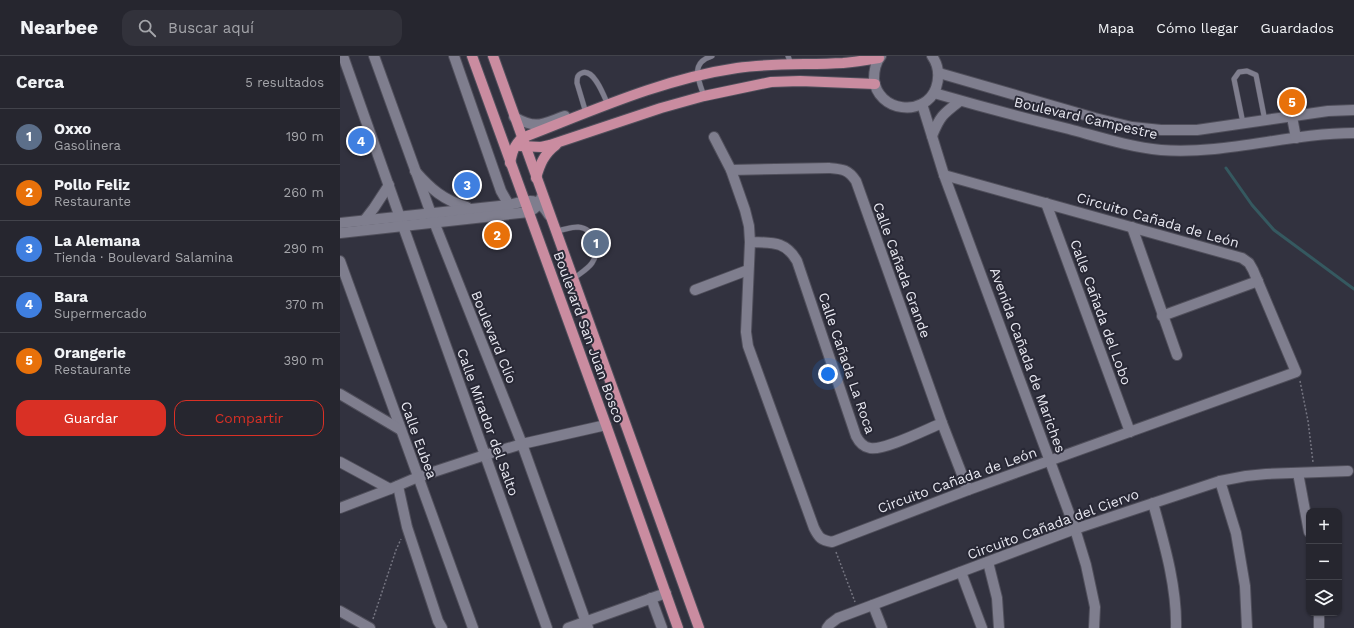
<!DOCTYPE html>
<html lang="es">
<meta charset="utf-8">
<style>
:root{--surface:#26262f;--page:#32323b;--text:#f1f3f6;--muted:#a4a5aa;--line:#42434b;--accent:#d93025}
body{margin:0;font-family:"Work Sans",sans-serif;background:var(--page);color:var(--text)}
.controls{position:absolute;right:12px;bottom:12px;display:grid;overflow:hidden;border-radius:8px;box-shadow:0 1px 3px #0004}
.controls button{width:36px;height:36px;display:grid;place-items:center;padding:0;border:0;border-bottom:1px solid var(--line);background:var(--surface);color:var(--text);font:20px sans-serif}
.you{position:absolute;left:488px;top:318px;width:14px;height:14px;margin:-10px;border:3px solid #fff;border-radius:50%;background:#1a73e8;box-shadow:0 0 0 6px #1a73e833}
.badge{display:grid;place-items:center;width:26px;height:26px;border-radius:50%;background:var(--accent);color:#fff;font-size:13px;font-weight:700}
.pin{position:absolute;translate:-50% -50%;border:2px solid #fff;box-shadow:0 1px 4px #0006}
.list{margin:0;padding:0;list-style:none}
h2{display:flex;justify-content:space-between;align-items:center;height:52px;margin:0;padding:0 16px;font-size:17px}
h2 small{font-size:13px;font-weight:400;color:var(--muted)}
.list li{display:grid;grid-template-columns:26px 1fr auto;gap:12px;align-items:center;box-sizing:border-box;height:56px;padding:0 16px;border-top:1px solid var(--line)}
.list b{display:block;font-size:15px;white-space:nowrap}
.list p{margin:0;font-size:13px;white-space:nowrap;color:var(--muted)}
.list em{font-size:13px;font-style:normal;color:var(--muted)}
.actions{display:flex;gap:8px;padding:12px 16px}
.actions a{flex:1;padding:9px 0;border:1px solid var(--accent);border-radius:12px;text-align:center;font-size:14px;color:var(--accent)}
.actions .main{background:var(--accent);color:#fff}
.icon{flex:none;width:22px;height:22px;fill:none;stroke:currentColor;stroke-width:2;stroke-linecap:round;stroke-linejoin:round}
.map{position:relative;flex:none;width:1014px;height:572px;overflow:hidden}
header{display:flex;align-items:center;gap:24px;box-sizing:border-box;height:56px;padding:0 20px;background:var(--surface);border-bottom:1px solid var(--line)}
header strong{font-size:19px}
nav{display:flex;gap:22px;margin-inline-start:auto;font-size:14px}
.search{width:280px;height:36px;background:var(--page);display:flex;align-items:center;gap:10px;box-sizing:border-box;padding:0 14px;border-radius:12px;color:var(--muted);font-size:15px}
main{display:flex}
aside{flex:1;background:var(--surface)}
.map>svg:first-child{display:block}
</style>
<header>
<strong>Nearbee</strong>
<div class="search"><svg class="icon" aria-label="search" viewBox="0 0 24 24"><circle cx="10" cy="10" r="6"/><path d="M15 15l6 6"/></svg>Buscar aquí</div>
<nav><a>Mapa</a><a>Cómo llegar</a><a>Guardados</a></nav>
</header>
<main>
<aside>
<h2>Cerca<small>5 resultados</small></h2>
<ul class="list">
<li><span class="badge" style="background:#5c6f8a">1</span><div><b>Oxxo</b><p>Gasolinera</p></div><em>190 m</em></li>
<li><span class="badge" style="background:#e8710a">2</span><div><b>Pollo Feliz</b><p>Restaurante</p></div><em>260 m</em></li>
<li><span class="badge" style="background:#3f7fe0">3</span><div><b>La Alemana</b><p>Tienda · Boulevard Salamina</p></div><em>290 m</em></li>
<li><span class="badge" style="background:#3f7fe0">4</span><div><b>Bara</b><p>Supermercado</p></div><em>370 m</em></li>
<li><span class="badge" style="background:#e8710a">5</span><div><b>Orangerie</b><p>Restaurante</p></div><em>390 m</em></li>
</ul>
<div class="actions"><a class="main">Guardar</a><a>Compartir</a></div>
</aside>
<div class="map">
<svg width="1014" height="572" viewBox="0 0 1014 572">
<rect width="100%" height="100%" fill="#32323f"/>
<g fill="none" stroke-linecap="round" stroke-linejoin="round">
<polyline stroke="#355960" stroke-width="3" points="886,112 912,149 934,174 1014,233"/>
<defs>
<g id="service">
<polyline points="448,0 451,8"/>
<path d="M364 40C358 23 350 7 372 0"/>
<path d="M246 57 237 27C237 22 237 19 242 17 254 12 264 40 268 49"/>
<polyline points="903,67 894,23 899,16 907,15 916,19 925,65"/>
<path d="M216 175C223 174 231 171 238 171 255 172 261 194 252 207 248 213 239 218 233 223"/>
</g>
<g id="minor">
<polyline points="3,0 63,170 207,572"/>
<polyline points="34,0 94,166 182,388 248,572"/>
<polyline points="582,48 604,119 735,473 746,509 755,551 754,572"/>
<path d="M374 81 391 114 405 154 409 170 410 186 406 276 408 290 474 472C479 482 481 484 492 486L628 434 956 316 913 214 909 207 902 202 604 119"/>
<path d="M391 114 489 112C502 113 508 113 516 125L602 367 628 434"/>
<polyline points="706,147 790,376"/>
<polyline points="792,171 837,299"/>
<path d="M410 186C431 187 445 184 457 205L516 380C519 386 523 391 530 392 544 395 587 373 602 367"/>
<polyline points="0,205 133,572"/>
<polyline points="355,234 408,214"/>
<polyline points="822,260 918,225"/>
<polyline points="0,338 61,374"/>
<polyline points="0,406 50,433"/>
<polyline points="958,417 969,476"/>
<polyline points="880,425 896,477 905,530 907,572"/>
<polyline points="58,430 67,471 98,565 102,572"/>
<path d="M813 447C824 487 837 530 836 572"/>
<polyline points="0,452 50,433 78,421 145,399 182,388 266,369"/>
<polyline points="648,506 657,542 659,572"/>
<polyline points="621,516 642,572"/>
<polyline points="311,542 322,572"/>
<polyline points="533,549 542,572"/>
<polyline points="0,555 30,572"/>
<polyline points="979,557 979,572"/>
<polyline points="228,572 326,537"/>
<polyline points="487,572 490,568 498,562 735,473 880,425 906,420 926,418 1008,415"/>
</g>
<g id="tertiary">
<polyline points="114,0 161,135 169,149"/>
<path d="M541 0C535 7 534 15 534 23 537 56 585 62 596 32 600 20 599 10 592 0"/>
<polyline points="599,17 755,62 792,71 821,74 857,74 988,55 1014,54"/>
<path d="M594 37C639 50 684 62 729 73 759 81 790 91 821 94 886 99 949 77 1014 77"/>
<polyline points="952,61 956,82"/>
<path d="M592 80C600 60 603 58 620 45"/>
<path d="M75 115C91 133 103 144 127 151"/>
<polyline points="24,165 34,152 49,129"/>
<path d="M0 167 169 149C188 144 197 140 209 159"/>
<path d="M0 177 189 156C196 152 199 149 201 142"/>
</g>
<path id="secondary" d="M174 61C197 74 202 68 225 60"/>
<g id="primary">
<polyline points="132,0 266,369 338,572"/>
<polyline points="153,0 359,572"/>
<polyline points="180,90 201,91 210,89 321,52 364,40 431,26 460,25 535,28"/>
<path d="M170 107C172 97 174 89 182 82 252 55 322 23 397 12 432 7 467 9 503 7 515 6 527 4 539 2"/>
<path d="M196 122C200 108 204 98 216 89"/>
</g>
</defs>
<use href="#service" stroke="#504f5b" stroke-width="6"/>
<use href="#minor" stroke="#504f5b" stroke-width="12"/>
<use href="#tertiary" stroke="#504f5b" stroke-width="12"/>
<use href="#secondary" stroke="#504f5b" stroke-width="12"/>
<use href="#primary" stroke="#504f5b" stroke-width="12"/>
<g stroke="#757581" stroke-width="1.5" stroke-dasharray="2 2" stroke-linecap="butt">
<polyline points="960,325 968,365 973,406"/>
<polyline points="496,496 515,546"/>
<polyline points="33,563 56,494 61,483"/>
</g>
<use href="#service" stroke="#7f7e8e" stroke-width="5"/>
<use href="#minor" stroke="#7f7e8e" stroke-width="10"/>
<use href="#tertiary" stroke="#7f7e8e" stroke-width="10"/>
<use href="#secondary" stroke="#7f7e8e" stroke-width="10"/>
<use href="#primary" stroke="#ca8ca0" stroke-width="10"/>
</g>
<g text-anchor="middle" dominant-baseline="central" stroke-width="4" stroke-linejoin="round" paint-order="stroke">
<g font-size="14" fill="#e8e8f1" stroke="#282835">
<text transform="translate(746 62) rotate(13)">Boulevard Campestre</text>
<text transform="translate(818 164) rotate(16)">Circuito Cañada de León</text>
<text transform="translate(562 214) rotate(70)">Calle Cañada Grande</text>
<text transform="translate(761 256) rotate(70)">Calle Cañada del Lobo</text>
<text transform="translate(154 281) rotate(68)">Boulevard Clío</text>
<text transform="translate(249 281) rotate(70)">Boulevard San Juan Bosco</text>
<text transform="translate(688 304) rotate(70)">Avenida Cañada de Mariches</text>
<text transform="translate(507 307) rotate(71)">Calle Cañada La Roca</text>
<text transform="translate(148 366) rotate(70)">Calle Mirador del Salto</text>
<text transform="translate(79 384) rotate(70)">Calle Eubea</text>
<text transform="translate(617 424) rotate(-20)">Circuito Cañada de León</text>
<text transform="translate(713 468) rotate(-20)">Circuito Cañada del Ciervo</text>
</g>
</g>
</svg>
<div class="controls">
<button>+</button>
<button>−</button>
<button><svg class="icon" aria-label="layers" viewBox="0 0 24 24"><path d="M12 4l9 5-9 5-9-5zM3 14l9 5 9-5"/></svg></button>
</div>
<div class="you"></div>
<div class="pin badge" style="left:256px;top:187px;background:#5c6f8a">1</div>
<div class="pin badge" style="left:157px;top:179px;background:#e8710a">2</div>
<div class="pin badge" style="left:127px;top:129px;background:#3f7fe0">3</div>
<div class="pin badge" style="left:21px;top:85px;background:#3f7fe0">4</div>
<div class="pin badge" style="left:952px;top:46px;background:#e8710a">5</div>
</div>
</main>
